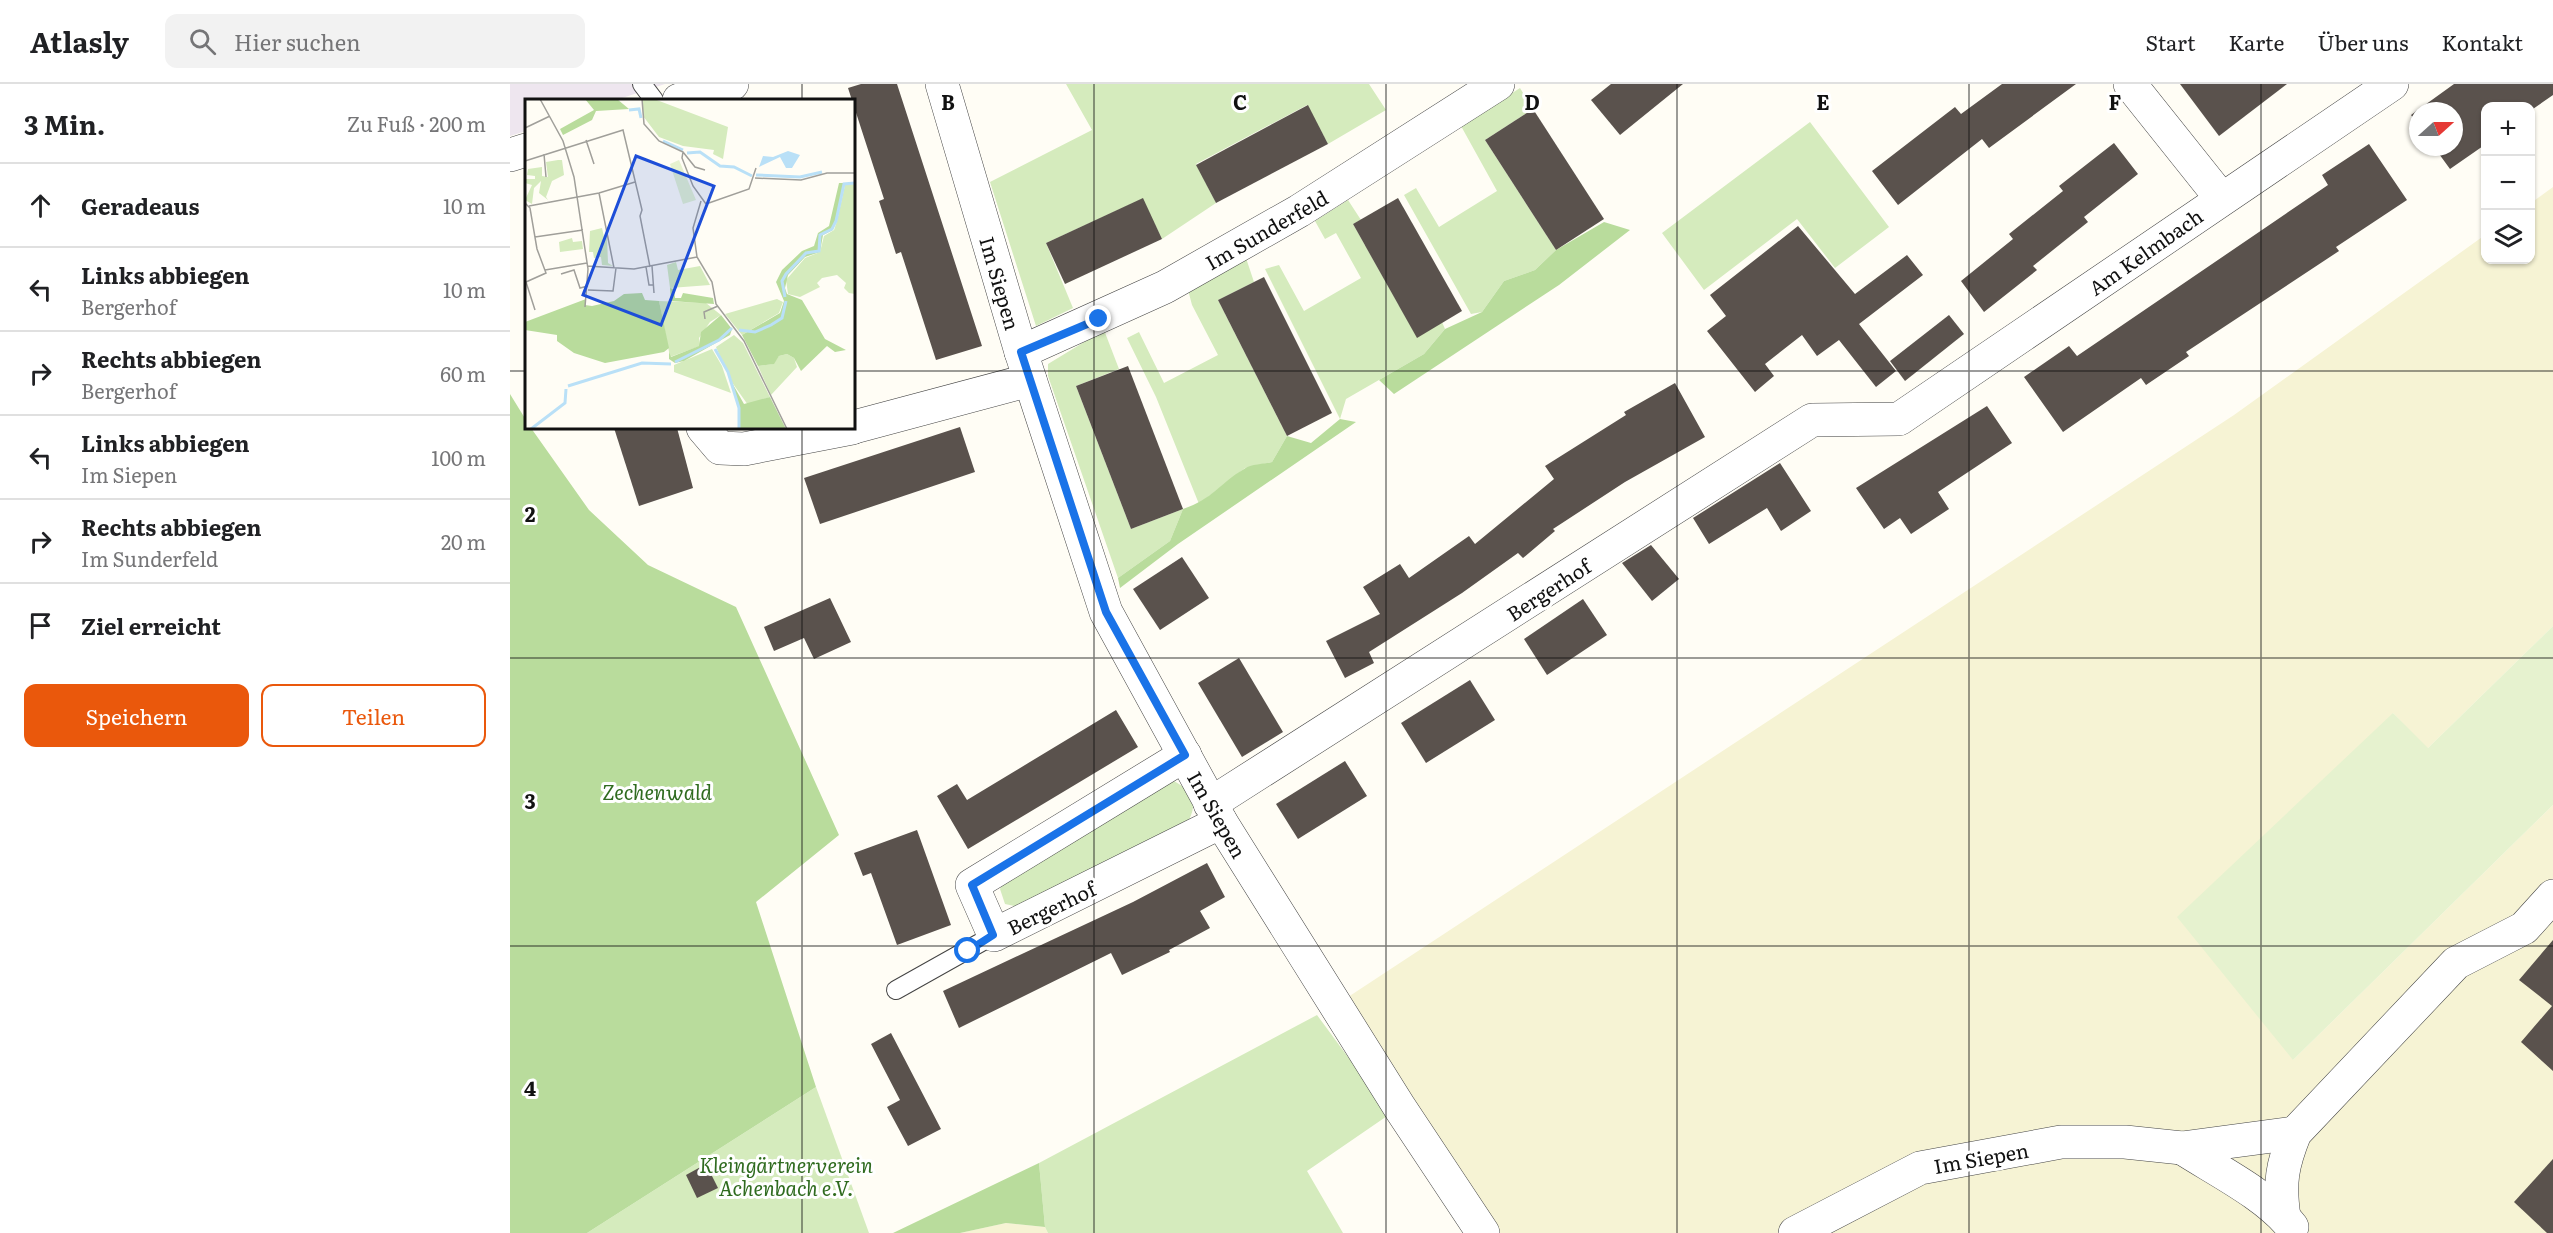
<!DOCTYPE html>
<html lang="de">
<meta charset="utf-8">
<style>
:root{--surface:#fff;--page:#f2f2f2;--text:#202124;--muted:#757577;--line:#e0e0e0;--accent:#ea580c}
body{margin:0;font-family:Literata,serif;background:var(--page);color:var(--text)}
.controls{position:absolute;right:18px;top:18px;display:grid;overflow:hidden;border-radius:12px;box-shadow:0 2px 4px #0004}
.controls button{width:54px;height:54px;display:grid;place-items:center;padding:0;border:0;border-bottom:2px solid var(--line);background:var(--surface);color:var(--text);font:30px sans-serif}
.compass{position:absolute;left:1899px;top:18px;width:54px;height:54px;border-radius:50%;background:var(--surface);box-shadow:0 2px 4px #0004;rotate:69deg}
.stop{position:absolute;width:18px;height:18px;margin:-14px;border:4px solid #1a73e8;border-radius:50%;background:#fff}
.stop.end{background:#1a73e8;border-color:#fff;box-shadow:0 2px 6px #0008}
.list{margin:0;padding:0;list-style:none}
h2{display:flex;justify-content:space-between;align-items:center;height:78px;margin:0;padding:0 24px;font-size:26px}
h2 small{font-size:20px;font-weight:400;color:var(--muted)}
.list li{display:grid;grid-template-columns:39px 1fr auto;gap:18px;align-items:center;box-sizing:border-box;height:84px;padding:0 24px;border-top:2px solid var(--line)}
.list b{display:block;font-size:22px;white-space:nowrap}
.list p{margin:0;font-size:20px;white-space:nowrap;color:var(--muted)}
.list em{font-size:20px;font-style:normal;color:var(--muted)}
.actions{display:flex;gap:12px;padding:18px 24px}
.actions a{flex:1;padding:14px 0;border:2px solid var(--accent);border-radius:12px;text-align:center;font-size:21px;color:var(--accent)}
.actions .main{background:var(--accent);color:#fff}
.icon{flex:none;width:33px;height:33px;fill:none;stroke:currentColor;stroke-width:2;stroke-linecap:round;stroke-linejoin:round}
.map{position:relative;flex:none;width:2043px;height:1149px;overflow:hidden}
header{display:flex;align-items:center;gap:36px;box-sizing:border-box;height:84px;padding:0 30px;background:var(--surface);border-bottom:2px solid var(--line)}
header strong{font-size:28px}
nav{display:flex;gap:33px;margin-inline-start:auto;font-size:21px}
.search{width:420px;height:54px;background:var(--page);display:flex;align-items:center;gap:15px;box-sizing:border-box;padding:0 21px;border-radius:12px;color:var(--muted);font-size:22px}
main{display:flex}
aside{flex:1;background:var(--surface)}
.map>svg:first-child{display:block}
</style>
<header>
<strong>Atlasly</strong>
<div class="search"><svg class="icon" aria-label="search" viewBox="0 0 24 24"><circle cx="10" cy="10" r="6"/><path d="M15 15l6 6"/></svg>Hier suchen</div>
<nav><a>Start</a><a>Karte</a><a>Über uns</a><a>Kontakt</a></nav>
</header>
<main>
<aside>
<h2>3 Min.<small>Zu Fuß · 200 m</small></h2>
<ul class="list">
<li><svg class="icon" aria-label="ahead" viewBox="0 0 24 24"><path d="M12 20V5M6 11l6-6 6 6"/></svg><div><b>Geradeaus</b></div><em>10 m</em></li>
<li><svg class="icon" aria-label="left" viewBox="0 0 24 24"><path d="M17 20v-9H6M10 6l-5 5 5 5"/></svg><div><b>Links abbiegen</b><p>Bergerhof</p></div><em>10 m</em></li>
<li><svg class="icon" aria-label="right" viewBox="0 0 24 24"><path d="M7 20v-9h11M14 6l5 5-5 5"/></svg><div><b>Rechts abbiegen</b><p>Bergerhof</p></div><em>60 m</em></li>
<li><svg class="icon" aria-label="left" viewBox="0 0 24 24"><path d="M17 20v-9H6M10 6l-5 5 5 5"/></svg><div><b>Links abbiegen</b><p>Im Siepen</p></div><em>100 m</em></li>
<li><svg class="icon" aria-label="right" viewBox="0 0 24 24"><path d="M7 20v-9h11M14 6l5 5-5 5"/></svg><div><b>Rechts abbiegen</b><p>Im Sunderfeld</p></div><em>20 m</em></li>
<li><svg class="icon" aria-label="arrive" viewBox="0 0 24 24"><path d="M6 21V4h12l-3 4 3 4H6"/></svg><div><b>Ziel erreicht</b></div></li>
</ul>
<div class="actions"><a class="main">Speichern</a><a>Teilen</a></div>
</aside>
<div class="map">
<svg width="2043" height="1149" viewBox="0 0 2043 1149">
<rect width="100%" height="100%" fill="#fffdf5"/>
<polygon fill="#eee6ef" points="0,0 155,0 106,16 16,16 16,47 0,52"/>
<g fill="#f6f3d4">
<polygon points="2043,103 2043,542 1917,665 1883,629 1783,976 2043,721 2043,1149 985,1149 832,917 1724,331 1975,151 1976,176 2020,176 2021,119"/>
<polygon points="496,1139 535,1143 538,1149 450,1149"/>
</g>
<g fill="#d5ebbd">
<polygon points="556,0 859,0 876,26 818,60 797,21 686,80 706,119 652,155 632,115 536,159 563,224 526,242 480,98 582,46"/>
<polygon points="1010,4 1023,25 975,56 1046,166 1025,186 994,197 972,228 961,230 894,111 906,104 929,143 987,107 951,42"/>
<polygon points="1300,38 1379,143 1325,184 1287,135 1194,206 1152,149"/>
<polygon points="838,116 851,136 843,140 907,253 932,238 935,245 914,270 836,315 830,335 755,185 769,181 794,227 851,194 826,149 815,155 805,137"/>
<polygon points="736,174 744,198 708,216 777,352 762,378 735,384 689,420 646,313 617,254 629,248 654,299 708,271 682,221 677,202"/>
<polygon points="594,246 609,285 566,302 621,445 673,425 660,457 608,494 538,292 538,280"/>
<path d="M662 696C684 707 689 720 676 741L509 823 495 820 490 805 497 794Z"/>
<polygon points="807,931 880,1030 797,1087 833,1149 538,1149 535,1143 529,1079"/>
<polygon points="306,1003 359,1149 77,1149"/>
</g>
<g fill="#b9dc9c">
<polygon points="1094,138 1120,146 1049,201 884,310 869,296 914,270 935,245 972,228 994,197 1025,186 1046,166"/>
<polygon points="0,310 16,336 16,344 21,344 79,426 138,481 226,523 329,751 246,818 306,1003 77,1149 0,1149"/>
<path d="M830 335 846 338 668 460 610 504 608 494 660 457 673 425C703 415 710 399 734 385 741 380 754 380 762 378L777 352 801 359Z"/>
<polygon points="529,1079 535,1143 496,1139 450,1149 383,1149"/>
</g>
<polygon fill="#e6f2cf" points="2043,542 2043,721 1783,976 1667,833 1883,629 1918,664"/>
<g fill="#5a524d">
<polygon points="351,0 387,0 472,262 426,276 391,168 386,170 369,117 374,115 338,4"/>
<polygon points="1101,0 1173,0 1110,51 1081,16"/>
<polygon points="1492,0 1566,0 1479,64 1472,55 1388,121 1362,87 1445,23 1451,30"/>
<polygon points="1670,0 1777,0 1709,52"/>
<polygon points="1944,0 2043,0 2043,11 2020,27 2020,22 1976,22 1976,60 1940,85 1924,63 1944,63 1944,27 1908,27 1908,40 1901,31"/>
<polygon points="798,21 818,60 706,119 686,81"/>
<polygon points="1023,25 1094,135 1046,166 975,56"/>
<polygon points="1604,59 1628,90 1574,133 1578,138 1523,182 1527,186 1474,228 1451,197 1503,155 1499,150 1553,107 1549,102"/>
<polygon points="1859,60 1897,116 1826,163 1829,167 1676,268 1679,272 1636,301 1631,294 1553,348 1514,293 1559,262 1567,272 1818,101 1812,91"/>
<polygon points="633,114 652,155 555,200 536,159"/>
<polygon points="888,114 952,227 907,254 843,140"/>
<polygon points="1288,142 1345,210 1397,171 1413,191 1349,240 1386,287 1366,303 1329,256 1307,272 1292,251 1255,280 1264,292 1245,308 1197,247 1216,232 1200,211"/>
<polygon points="754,193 822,329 777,352 708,216"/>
<polygon points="1439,231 1454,250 1395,297 1380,277"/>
<polygon points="618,282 673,425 621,445 566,302"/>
<polygon points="1165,299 1195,353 1115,398 1043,445 1045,447 1013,474 1008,469 952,509 859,568 864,579 835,594 816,557 870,530 853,503 890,480 899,494 959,452 965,460 1044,395 1035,382 1116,331 1114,328"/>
<polygon points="1477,322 1502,359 1428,408 1439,425 1401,450 1390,434 1374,445 1346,404"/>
<polygon points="450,343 465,388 310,440 294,394"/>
<polygon points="104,344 167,344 183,404 129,422"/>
<polygon points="1270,379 1301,427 1271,447 1257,424 1199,460 1183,434"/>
<polygon points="1141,461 1169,495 1142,517 1112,479"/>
<polygon points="672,473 699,514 650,546 623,505"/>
<polygon points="320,514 341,558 304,575 294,554 264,567 254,543"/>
<polygon points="1073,515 1097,551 1037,591 1014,555"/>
<polygon points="729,574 773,648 732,673 688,599"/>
<polygon points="960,596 985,636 916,679 891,639"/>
<polygon points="606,626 628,663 458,765 427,712 447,700 457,716"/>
<polygon points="835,677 857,712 788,755 766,720"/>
<polygon points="407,746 441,841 387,861 361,789 353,792 344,769"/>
<polygon points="697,779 715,813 690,827 700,844 659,866 660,868 612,891 601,869 449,944 433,907 623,818"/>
<polygon points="2043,856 2043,987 2011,958 2042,922 2009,896"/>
<polygon points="381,949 431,1045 398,1062 377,1023 390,1016 361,960"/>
<polygon points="2043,1075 2043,1149 2037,1149 2004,1118"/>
<polygon points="196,1080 208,1104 187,1114 176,1091"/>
</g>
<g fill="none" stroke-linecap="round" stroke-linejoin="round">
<defs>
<g id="lane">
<polyline points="132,0 144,16"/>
<polyline points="386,906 484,851"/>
</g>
<g id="street">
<polyline points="432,0 511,268 596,528 711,738 890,1024 973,1149"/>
<polyline points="1620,0 1711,114"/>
<polyline points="169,16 222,0"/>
<polyline points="0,71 16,66"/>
<polyline points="511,268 655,203 789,127 988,0"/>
<polyline points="344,343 520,296"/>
<polyline points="193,344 210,364 234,365 342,344"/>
<polyline points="675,671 462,801 484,851 711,738"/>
<polyline points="700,720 1302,336 1389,335 1882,0"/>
<path d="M1672 1064C1706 1086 1757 1111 1782 1143"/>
<path d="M1774 1133C1769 1099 1772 1081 1785 1049L1946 879 2014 844 2043 812"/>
<polyline points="1285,1149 1410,1084 1551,1058 1615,1058 1672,1064 1785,1049"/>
</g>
</defs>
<use href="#lane" stroke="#444" stroke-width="20"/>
<use href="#street" stroke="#444" stroke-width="34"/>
<use href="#lane" stroke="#fff" stroke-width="18"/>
<use href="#street" stroke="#fff" stroke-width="33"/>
</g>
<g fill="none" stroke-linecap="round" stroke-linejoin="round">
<polyline stroke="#1a73e8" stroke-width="8" points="458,867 483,851 462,801 675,671 596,528 511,268 589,235"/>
</g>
<path fill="none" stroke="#111" stroke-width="1.5" stroke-opacity="0.55" d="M292 0V16M584 0V1149M876 0V1149M1167 0V1149M1459 0V1149M1751 0V1149M0 287H16M344 287H2043M292 344V1149M0 574H2043M0 862H2043"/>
<g text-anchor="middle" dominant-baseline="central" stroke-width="6" stroke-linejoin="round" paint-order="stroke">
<g font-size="20" fill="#111" stroke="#fff">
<text transform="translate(756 145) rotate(-30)">Im Sunderfeld</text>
<text transform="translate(1635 167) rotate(-35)">Am Kelmbach</text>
<text transform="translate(491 199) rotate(74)">Im Siepen</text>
<text transform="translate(1038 505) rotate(-33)">Bergerhof</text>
<text transform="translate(708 730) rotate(60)">Im Siepen</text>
<text transform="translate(541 823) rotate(-26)">Bergerhof</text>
<text transform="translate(1471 1073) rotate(-10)">Im Siepen</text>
</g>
<g font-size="20" font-style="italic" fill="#2f6b1f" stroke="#fff">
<text x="147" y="707">Zechenwald</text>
<text x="276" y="1080">Kleingärtnerverein<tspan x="276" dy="23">Achenbach e.V.</tspan></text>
</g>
</g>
<g transform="translate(15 15)">
<rect width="330" height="330" fill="#fffdf5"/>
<path d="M117 0H129L203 28 198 60 188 55 189 51 158 47 134 38 118 17ZM33 61H37L39 76 27 82 21 98 23 101 14 94 16 82 9 89 7 105 0 101 7 86 0 84V80H10V77L2 76 3 70 17 68V77L23 78 21 63ZM330 85V195L324 194 319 189 321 184 312 176 297 179 292 184 295 188 275 198 263 195 261 181 280 159 295 153 299 137 309 131 312 122 320 86ZM77 129 79 138H82L83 164 88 167 77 166 76 158 69 159 68 153H64L65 132ZM47 139 48 143 57 142 58 150 35 153 34 143ZM151 163 153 171 175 167 185 186 145 189 142 166ZM252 200 258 203 254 214 217 236 200 215ZM134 202 181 204 196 216 185 223 174 239 175 247 145 258ZM209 236 218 244 245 298 223 306 206 282 191 248ZM187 250 197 267 206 294 149 273V266ZM262 255 269 259 272 268 246 296 233 267 248 265 254 257Z" fill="#d5ebbd"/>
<path d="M60 0H92L104 10 71 12 67 21 38 36 35 30 69 11ZM314 84H319L308 131 298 136 295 153 280 158 263 176 260 189 262 195 277 201 300 240 321 251 310 253 302 247 276 272 269 259 262 255 254 257 249 265 233 267 217 236 255 214 259 202 251 183 257 171 277 152 289 147 293 134 304 127ZM145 189 149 190 150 199H156L158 194 188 199 189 205 146 202ZM117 194 120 201 134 202 144 249 139 253 80 264 49 254 32 242V236L0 231V223L61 200 60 206 67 207 89 202 99 195ZM196 216 207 230 205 236 159 262 150 264 144 260V253L146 258 174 247 176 233ZM206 282 219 305 245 298 261 330H213L215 310Z" fill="#b9dc9c"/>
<path d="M154 61 171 101 158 105 145 65Z" fill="#e6f2cf"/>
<path d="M263 52 275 56 267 69H261L255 58 234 68 238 57 248 58Z" fill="#b9e0f7"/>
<path fill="none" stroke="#b9e0f7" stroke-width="3" d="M104 11 114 10 116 19M138 42 158 51M162 54 175 53 195 67 209 68 227 77M231 76 275 78 297 73M260 198 257 182 261 175 281 154 294 152 295 136 307 130 311 122 319 85 330 84M214 231 230 233 246 226 257 219 261 202M190 250 203 273 214 309V330M150 263 194 241 207 229M43 287 117 264 146 265M6 330 40 304 41 290"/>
<path fill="none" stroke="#a09f9a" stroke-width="1.5" d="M15 0 38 42 49 78 63 170 60 208M117 0 119 25 134 42 158 53 157 59 168 87 181 105M0 29 25 17M61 41 69 65M158 53 170 68 180 71M19 55 21 78M0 62 98 31 117 111 115 117 125 168M230 79 276 81 302 74H330M74 94 89 169M176 102 168 129 172 158 187 183 191 205 219 242 262 330M0 104 5 109 12 150 21 174 1 183 10 211M181 105 224 90 231 69M4 107 74 94 110 83M10 138 58 131M62 167 109 170 172 158M127 167 129 194M121 168 124 186H128M20 171 62 164M36 175 49 171 55 189 63 187M63 191 88 192 91 169M180 220 179 213 193 207"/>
<path fill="#1d4ed8" fill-opacity="0.15" stroke="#1d4ed8" stroke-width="3" d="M111 57 189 87 136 226 58 196Z"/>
<rect width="330" height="330" fill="none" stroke="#111" stroke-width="3"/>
</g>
<g font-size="20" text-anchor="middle" font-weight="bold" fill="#111" stroke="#fff" stroke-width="6" stroke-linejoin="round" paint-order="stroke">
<text x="438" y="26">B</text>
<text x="730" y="26">C</text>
<text x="1022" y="26">D</text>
<text x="1313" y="26">E</text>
<text x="1605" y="26">F</text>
<text x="20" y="438">2</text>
<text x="20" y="725">3</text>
<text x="20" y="1012">4</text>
</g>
</svg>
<div class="controls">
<button>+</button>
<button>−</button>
<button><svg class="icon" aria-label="layers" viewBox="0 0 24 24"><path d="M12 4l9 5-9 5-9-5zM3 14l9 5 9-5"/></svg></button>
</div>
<svg class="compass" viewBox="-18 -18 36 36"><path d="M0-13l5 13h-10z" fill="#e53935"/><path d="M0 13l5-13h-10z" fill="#757577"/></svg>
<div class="stop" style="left:458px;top:867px"></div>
<div class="stop end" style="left:589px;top:235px"></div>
</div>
</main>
